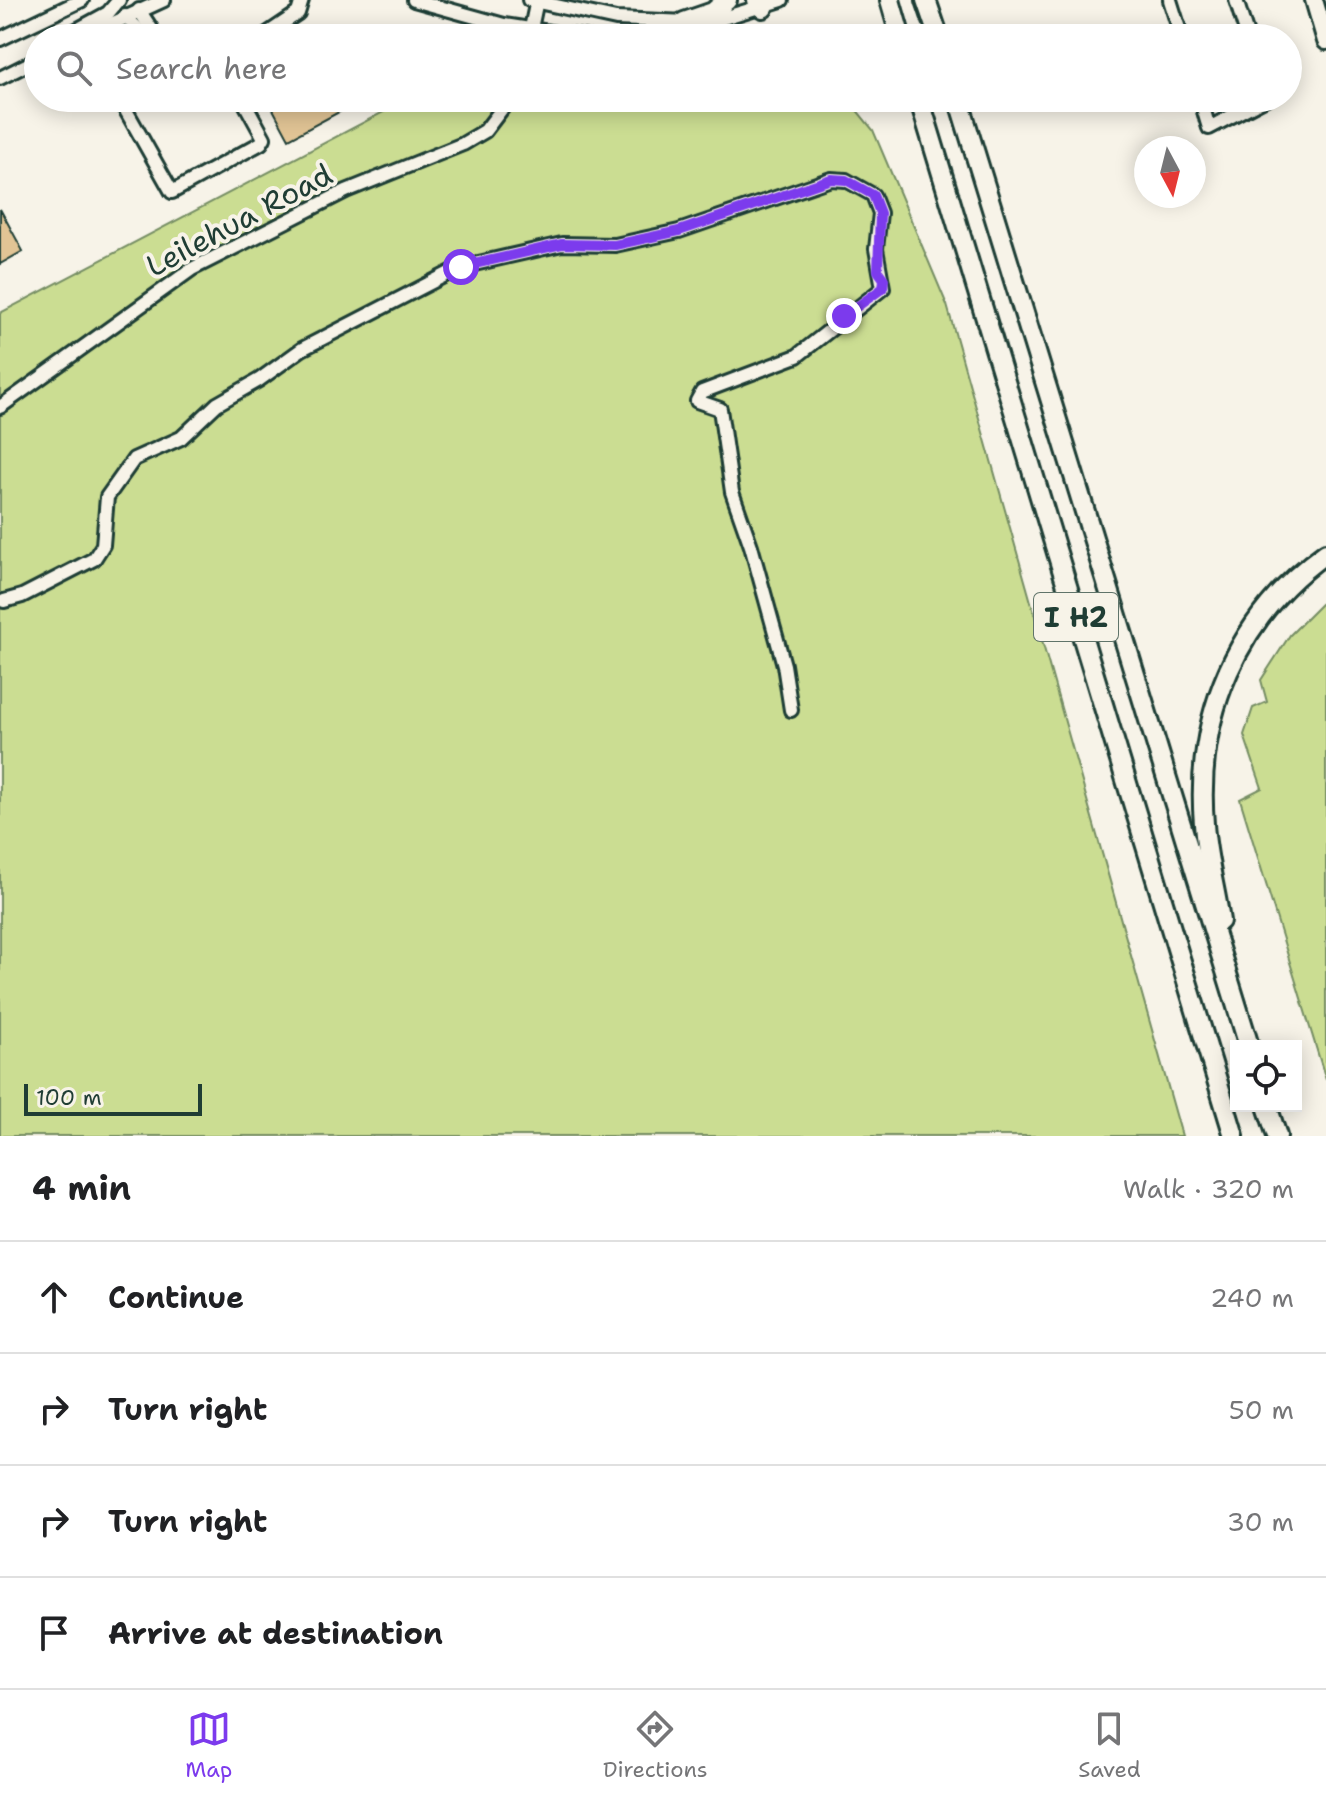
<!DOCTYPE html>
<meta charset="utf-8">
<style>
:root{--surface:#fff;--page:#f2f2f2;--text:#202124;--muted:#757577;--line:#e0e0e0;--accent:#7c3aed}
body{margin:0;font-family:"Shantell Sans",sans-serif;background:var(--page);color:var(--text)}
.controls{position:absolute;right:24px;bottom:24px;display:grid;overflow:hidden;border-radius:0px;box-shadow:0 4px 20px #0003}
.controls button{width:72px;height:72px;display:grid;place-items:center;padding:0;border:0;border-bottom:2px solid var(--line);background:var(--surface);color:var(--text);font:40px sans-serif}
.compass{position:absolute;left:1134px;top:136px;width:72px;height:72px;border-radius:50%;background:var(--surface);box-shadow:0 4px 20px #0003;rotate:173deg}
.scale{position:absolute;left:24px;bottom:20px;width:178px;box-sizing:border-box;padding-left:8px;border:4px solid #1f3d34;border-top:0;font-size:22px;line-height:28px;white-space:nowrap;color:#1f3d34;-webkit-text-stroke:6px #f7f3e8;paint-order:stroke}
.stop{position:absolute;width:24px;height:24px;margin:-18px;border:6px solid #7c3aed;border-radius:50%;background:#fff}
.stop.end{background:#7c3aed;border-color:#fff;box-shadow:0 2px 8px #0008}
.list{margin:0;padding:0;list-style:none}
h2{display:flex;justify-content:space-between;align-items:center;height:104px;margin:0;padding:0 32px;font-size:34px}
h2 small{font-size:26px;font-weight:400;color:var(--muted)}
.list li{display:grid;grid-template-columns:52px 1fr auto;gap:24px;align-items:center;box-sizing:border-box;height:112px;padding:0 32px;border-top:2px solid var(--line)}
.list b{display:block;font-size:30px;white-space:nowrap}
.list em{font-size:26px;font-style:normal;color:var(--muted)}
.icon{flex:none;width:44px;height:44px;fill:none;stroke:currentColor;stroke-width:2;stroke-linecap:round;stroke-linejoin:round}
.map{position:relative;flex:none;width:1326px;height:1136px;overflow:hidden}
.search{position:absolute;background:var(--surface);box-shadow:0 4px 20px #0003;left:24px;right:24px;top:24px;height:88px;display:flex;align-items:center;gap:20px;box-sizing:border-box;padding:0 28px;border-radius:44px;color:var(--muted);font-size:30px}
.sheet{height:552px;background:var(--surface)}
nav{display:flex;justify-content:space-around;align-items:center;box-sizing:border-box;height:112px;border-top:2px solid var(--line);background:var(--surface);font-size:22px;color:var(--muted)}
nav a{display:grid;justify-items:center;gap:4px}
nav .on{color:var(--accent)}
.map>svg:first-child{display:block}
</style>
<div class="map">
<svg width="1326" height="1136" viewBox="0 0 1326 1136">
<rect width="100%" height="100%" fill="#f7f3e8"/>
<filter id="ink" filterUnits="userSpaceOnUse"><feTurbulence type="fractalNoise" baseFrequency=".0125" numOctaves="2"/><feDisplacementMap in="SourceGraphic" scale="16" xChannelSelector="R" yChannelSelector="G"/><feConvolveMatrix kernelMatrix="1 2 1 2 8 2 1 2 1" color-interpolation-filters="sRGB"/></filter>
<g filter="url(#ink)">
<g fill="#cbdd92" stroke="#758d63" stroke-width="2">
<polygon points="410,98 847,98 873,130 947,305 1182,1136 0,1136 0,313"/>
<polygon points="1326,599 1326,1080 1240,799 1262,788 1244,735 1253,708 1267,702 1261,680 1290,635"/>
</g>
<g fill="#e1c495" stroke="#1f3d34" stroke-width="2">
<polygon points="267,98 365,98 289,139"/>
<polygon points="0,209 23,251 0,264"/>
</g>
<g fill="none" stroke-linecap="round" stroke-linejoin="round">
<defs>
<g id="minor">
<polyline points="414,0 504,25 588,38"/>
<polyline points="529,0 616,19 688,22"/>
<polyline points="1170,0 1182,38"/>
<polyline points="1236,0 1248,38"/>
<polyline points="139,10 154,33 151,38"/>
<polyline points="125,16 147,38"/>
<polyline points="62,38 108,13 119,0"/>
<polyline points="81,38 164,0"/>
<polyline points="261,38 298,13 302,0"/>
<polyline points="529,38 537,0"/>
<polyline points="628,38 720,19 782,0"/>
<polyline points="0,39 82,0"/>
<polyline points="0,78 38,59"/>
<polyline points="137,98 123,105 172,192 261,143 264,138 242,98"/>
<polyline points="1200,98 1209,128 1266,98"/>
<polyline points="0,407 192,269 346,191 463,144 485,131 510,98"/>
<polyline points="4,601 22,596 94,559 103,545 107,497 134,459 181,438 217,404 259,380 302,349 461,267 562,244 615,245 679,231 831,179 846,180 873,195 880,213 876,249 883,288 797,356 702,392 697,401 720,409 732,492 751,546 784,665 791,710"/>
</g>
<polyline id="major" points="1314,0 1326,41"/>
<g id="highway">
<polyline points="757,0 763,8"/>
<polyline points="890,0 901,38"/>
<polyline points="926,0 939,38"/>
<polyline points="684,22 713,12 727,0"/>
<polyline points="919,98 1234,1136"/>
<polyline points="958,98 1249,1046"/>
<path d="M1220 921C1215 888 1206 856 1204 824 1195 716 1237 616 1326 553"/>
<polyline points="1267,1106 1277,1136"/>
</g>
</defs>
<use href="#minor" stroke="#1f3d34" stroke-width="18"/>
<use href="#major" stroke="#1f3d34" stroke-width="22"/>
<use href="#highway" stroke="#1f3d34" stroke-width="24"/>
<use href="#minor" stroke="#f7f3e8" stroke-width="12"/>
<use href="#major" stroke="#f7f3e8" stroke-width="16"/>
<use href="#highway" stroke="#f7f3e8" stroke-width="18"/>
</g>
</g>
<g fill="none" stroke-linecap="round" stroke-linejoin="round" filter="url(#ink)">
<polyline stroke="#7c3aed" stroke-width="10" points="461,267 562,244 615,245 679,231 831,179 846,180 873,195 880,213 878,271 884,279 883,288 844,316"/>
</g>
<g text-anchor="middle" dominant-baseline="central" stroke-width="8" stroke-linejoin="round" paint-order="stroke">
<rect fill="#f7f3e8" stroke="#60746a" stroke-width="2" x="1034" y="593" width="84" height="48" rx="6"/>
<g font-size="28" font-weight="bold" fill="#1f3d34">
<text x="1076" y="617">I H2</text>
</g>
<g font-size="30" fill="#1f3d34" stroke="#f7f3e8">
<text transform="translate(239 220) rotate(-28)">Leilehua Road</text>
</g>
</g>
</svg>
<div class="controls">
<button><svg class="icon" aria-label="locate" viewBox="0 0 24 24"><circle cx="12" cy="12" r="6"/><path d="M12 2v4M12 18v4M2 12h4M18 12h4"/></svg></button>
</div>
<svg class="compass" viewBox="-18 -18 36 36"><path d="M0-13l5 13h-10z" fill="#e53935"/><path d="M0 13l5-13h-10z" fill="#757577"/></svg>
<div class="scale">100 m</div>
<div class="stop" style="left:461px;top:267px"></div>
<div class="stop end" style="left:844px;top:316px"></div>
<div class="search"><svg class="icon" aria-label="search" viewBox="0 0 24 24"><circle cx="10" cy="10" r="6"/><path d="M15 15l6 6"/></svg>Search here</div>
</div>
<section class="sheet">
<h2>4 min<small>Walk · 320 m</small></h2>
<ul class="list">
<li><svg class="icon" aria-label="ahead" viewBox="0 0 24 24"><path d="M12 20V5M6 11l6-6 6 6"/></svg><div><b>Continue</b></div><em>240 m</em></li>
<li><svg class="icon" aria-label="right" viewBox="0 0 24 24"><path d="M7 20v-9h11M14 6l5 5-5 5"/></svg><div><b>Turn right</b></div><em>50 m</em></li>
<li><svg class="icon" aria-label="right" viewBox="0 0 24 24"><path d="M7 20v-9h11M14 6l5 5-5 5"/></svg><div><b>Turn right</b></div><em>30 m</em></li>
<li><svg class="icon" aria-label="arrive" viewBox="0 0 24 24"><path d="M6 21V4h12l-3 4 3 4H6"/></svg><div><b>Arrive at destination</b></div></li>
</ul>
</section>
<nav>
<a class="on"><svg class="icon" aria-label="map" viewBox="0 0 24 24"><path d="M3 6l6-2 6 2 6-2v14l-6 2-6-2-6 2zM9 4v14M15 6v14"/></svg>Map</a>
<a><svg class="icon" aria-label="directions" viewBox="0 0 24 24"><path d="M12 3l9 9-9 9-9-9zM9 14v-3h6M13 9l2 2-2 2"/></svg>Directions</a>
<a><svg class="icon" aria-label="saved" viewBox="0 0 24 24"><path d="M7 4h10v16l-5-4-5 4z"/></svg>Saved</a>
</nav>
